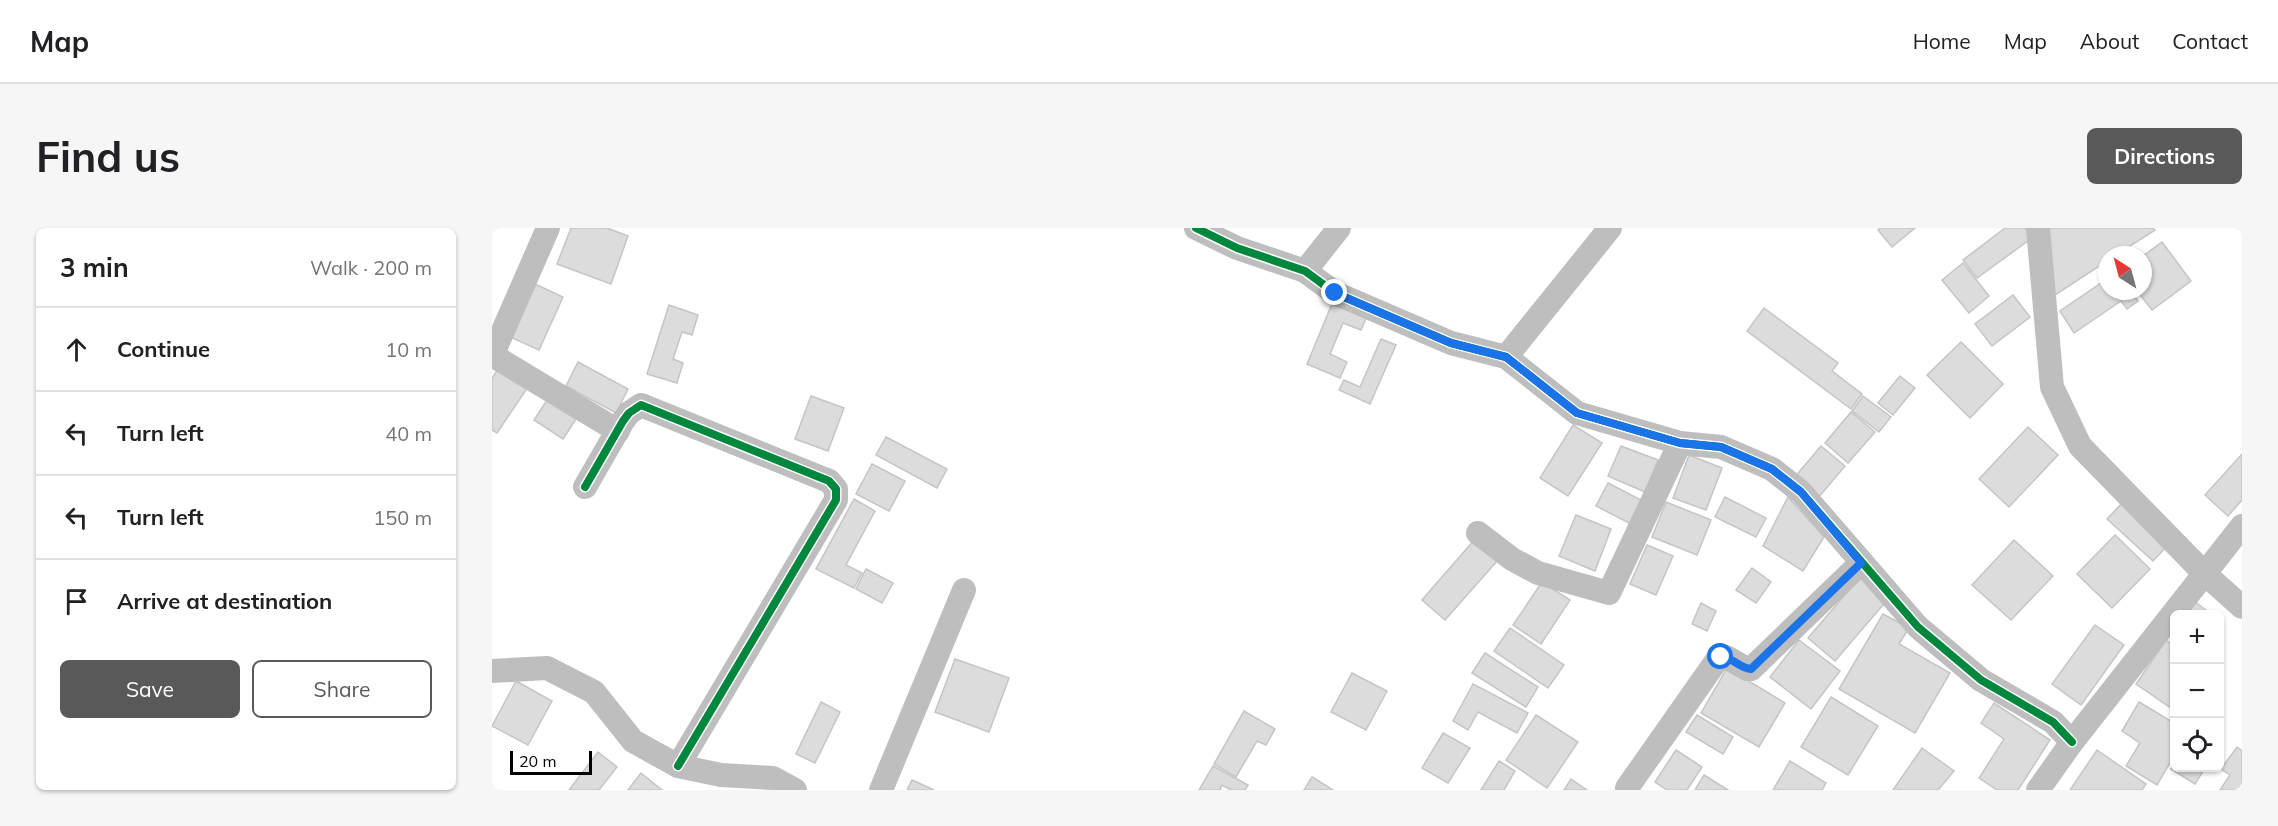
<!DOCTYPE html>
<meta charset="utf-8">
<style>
:root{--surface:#fff;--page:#f6f6f6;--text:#202124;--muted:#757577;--line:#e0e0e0;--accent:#595959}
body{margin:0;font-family:Mulish,sans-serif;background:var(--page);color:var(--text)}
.controls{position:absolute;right:18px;bottom:18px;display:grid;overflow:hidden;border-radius:9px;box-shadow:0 2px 4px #0004}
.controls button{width:54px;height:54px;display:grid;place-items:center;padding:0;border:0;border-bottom:2px solid var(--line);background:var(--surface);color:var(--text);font:30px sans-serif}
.compass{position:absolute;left:1606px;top:18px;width:54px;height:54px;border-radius:50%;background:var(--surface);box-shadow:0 2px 4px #0004;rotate:324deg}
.scale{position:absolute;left:18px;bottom:15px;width:82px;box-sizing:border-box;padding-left:6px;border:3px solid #000;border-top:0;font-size:16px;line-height:21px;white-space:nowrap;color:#000;-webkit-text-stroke:4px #fff;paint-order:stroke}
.stop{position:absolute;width:18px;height:18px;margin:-14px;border:4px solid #1a73e8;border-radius:50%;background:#fff}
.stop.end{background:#1a73e8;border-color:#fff;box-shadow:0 2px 6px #0008}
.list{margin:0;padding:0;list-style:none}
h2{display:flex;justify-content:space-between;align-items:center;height:78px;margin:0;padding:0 24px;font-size:26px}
h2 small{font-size:20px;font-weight:400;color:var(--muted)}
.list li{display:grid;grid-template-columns:39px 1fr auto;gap:18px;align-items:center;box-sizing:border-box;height:84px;padding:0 24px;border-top:2px solid var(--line)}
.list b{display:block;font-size:22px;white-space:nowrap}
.list em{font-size:20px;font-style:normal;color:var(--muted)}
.actions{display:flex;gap:12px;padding:18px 24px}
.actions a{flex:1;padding:14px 0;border:2px solid var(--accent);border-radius:9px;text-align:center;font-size:21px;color:var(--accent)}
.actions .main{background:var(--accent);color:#fff}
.icon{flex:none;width:33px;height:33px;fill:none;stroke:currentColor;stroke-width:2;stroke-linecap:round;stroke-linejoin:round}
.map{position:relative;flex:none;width:1750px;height:562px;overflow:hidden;border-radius:9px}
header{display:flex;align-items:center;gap:36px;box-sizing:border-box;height:84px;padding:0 30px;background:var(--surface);border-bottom:2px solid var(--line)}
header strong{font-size:28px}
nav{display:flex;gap:33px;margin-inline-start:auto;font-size:21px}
.intro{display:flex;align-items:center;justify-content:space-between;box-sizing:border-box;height:144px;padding:0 36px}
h1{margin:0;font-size:42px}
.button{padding:15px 27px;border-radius:9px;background:var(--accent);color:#fff;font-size:21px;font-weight:700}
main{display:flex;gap:36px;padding:0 36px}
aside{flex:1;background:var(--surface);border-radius:9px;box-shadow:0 2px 4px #0004}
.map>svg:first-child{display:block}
</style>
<header>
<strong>Map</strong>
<nav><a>Home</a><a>Map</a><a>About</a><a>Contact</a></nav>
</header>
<div class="intro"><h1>Find us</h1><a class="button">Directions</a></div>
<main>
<aside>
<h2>3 min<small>Walk · 200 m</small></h2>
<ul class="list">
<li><svg class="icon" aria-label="ahead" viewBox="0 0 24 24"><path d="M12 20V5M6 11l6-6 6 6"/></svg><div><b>Continue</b></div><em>10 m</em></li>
<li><svg class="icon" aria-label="left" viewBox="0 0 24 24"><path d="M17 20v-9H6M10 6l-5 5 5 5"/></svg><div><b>Turn left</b></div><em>40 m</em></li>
<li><svg class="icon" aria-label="left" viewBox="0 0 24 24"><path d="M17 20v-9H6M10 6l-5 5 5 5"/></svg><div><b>Turn left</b></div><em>150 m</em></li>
<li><svg class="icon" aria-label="arrive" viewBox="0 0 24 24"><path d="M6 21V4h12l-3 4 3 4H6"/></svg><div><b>Arrive at destination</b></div></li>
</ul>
<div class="actions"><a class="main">Save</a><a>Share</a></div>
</aside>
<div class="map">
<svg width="1750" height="562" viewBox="0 0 1750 562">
<rect width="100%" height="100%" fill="#fff"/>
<g fill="#dcdcdc" stroke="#c5c5c5" stroke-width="1.5">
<polygon points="79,0 115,0 136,8 119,56 65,36"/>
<polygon points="1388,0 1423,0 1400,19 1386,2"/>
<polygon points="1513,0 1533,0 1540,10 1485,50 1471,32"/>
<polygon points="1558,0 1661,0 1663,2 1624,27 1615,27 1615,33 1563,67 1552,4"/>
<polygon points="1670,14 1699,53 1660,82 1645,63 1651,63 1651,28"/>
<polygon points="1471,35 1497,68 1477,85 1450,52"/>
<polygon points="1615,51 1615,63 1639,63 1646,73 1635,81 1629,73 1582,105 1568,83"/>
<polygon points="43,56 71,69 47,122 18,109"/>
<polygon points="1521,67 1538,89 1500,118 1483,96"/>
<polygon points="842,71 876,86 869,102 851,95 838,126 855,134 848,150 815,136"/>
<polygon points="177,77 206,87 200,107 190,104 181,131 191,135 185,155 155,146"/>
<polygon points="1272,80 1346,135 1340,143 1370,166 1359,181 1255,103"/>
<polygon points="889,111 904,117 878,176 847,162 852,152 868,159"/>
<polygon points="1469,114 1511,156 1478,190 1435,147"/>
<polygon points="86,134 136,161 124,185 74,158"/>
<polygon points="7,140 36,159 5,205 0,202 0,150"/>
<polygon points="1408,148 1423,160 1401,187 1386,175"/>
<polygon points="319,168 352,180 336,223 303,211"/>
<polygon points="1371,168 1399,189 1387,204 1360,183"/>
<polygon points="55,172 84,191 71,211 42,192"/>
<polygon points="1359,184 1383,204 1356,235 1333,215"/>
<polygon points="1081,197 1110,215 1076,268 1048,250"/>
<polygon points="1536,199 1566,227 1517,279 1487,251"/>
<polygon points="394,209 455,241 445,260 384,227"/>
<polygon points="1129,218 1166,232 1153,264 1116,248"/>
<polygon points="1329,218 1353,238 1326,270 1302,250"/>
<polygon points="1750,226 1750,272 1736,288 1713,267"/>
<polygon points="1197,227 1230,240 1214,282 1181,270"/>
<polygon points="380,236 413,253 397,283 364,266"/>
<polygon points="1116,255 1151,273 1139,296 1104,278"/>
<polygon points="1233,269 1274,290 1264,309 1223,289"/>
<polygon points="1296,269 1332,309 1311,343 1271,318"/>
<polygon points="362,271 383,283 354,337 370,345 362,360 324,341"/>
<polygon points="1632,273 1678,315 1661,333 1615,291"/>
<polygon points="1174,274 1219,292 1205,327 1160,309"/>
<polygon points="1084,287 1119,301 1103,343 1067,328"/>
<polygon points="1623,307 1658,341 1620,380 1585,346"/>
<polygon points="983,311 1006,332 953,392 930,372"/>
<polygon points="1522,312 1561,348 1519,392 1480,357"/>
<polygon points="1155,317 1181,328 1164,367 1138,356"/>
<polygon points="1260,340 1279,354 1264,375 1244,362"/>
<polygon points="374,341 401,355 390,375 364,361"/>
<polygon points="1369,348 1396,371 1343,433 1316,410"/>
<polygon points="1050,354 1078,372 1049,416 1021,397"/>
<polygon points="1702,373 1719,386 1692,386"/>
<polygon points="1209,375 1224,383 1215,403 1200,396"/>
<polygon points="1391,386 1417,400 1407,416 1458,445 1423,505 1347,461"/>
<polygon points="1603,397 1632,417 1589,477 1560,456"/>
<polygon points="1018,400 1072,437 1056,460 1002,423"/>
<polygon points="1307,412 1348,443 1319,481 1278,449"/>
<polygon points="1674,412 1682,418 1682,482 1644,456"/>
<polygon points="993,425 1046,459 1034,479 980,445"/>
<polygon points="463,431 517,450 497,504 443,484"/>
<polygon points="1235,440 1293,475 1267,519 1209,485"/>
<polygon points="860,445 895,463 874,502 839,484"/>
<polygon points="24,453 60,473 36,517 0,498"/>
<polygon points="981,456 1036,485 1025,505 986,484 976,502 961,493"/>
<polygon points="1339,469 1386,498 1356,547 1309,519"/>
<polygon points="329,474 348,484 323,535 304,526"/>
<polygon points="1647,474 1682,495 1682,528 1665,557 1634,538 1648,515 1630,503"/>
<polygon points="1502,475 1558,512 1526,562 1505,562 1487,550 1512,511 1489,495"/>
<polygon points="752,483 783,501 774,517 765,513 744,549 722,536"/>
<polygon points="1044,487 1086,514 1055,560 1014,532"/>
<polygon points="1205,487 1241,509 1231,526 1194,504"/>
<polygon points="951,505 978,520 956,555 930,540"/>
<polygon points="1745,519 1750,523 1750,562 1728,562 1738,547 1729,541"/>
<polygon points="1430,520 1462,543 1446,562 1401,562"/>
<polygon points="1184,522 1210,539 1195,562 1175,562 1163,554"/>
<polygon points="1605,522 1654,556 1650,562 1578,562"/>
<polygon points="106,524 125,539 107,562 77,562"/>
<polygon points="1007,533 1023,543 1012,562 989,562"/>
<polygon points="1298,533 1334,555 1330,562 1281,562"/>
<polygon points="1682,536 1682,540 1713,540 1703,556 1679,541"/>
<polygon points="721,538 756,557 753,562 739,562 730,557 728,562 707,562"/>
<polygon points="149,545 170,562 136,562"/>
<polygon points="1212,547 1236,562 1203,562"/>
<polygon points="820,549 841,562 812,562"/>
<polygon points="1079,551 1095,562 1072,562"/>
<polygon points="420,552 442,562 415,562"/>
</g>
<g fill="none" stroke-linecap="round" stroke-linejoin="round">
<g stroke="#bebebe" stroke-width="24">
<polyline points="704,0 745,20 813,43 843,65 959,115 1014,129 1085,185 1188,215 1229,219 1280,241 1309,264 1426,399 1489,452 1561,494 1580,514"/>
<polyline points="1546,0 1560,159 1588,218 1712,345 1750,379"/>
<polyline points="813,43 847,0"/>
<polyline points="0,127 126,203"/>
<polyline points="0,128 56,0"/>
<polyline points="1014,129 1118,0"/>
<polyline points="93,259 131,193 137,185 149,177 337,253 344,261 344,272 186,538"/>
<polyline points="986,305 1020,331 1046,345 1117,365 1188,215"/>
<polyline points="0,443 55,440 102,464 141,513 186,538 229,547 281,550 303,562"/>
<polyline points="1135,560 1225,432 1234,429 1255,441 1259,441 1369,335"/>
<polyline points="389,562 472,362"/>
<polyline points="1546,562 1580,514 1750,298"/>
</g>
<defs>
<g id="cycleway">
<polyline points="704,0 745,20 813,43 843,65 959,115 1014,129 1085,185 1188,215 1229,219 1280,241 1309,264 1426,399 1489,452 1561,494 1580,514"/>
<polyline points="93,259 131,193 137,185 149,177 337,253 344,261 344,272 186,538"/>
</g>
</defs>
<use href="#cycleway" stroke="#fff" stroke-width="11"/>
<use href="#cycleway" stroke="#00873e" stroke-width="8"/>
</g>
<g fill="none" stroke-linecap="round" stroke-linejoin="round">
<path stroke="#1a73e8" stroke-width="8" d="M843 65 959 115 1014 129 1085 185 1188 215 1229 219 1280 241 1309 264 1369 335 1259 441C1248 441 1241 429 1229 429"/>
</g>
</svg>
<div class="controls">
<button>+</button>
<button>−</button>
<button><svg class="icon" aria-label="locate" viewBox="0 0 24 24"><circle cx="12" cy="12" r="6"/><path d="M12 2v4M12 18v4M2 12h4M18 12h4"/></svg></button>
</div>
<svg class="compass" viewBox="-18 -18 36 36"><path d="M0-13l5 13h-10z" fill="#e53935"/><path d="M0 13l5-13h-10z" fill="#757577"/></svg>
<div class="scale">20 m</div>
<div class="stop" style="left:1229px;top:429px"></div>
<div class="stop end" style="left:843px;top:65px"></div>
</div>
</main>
